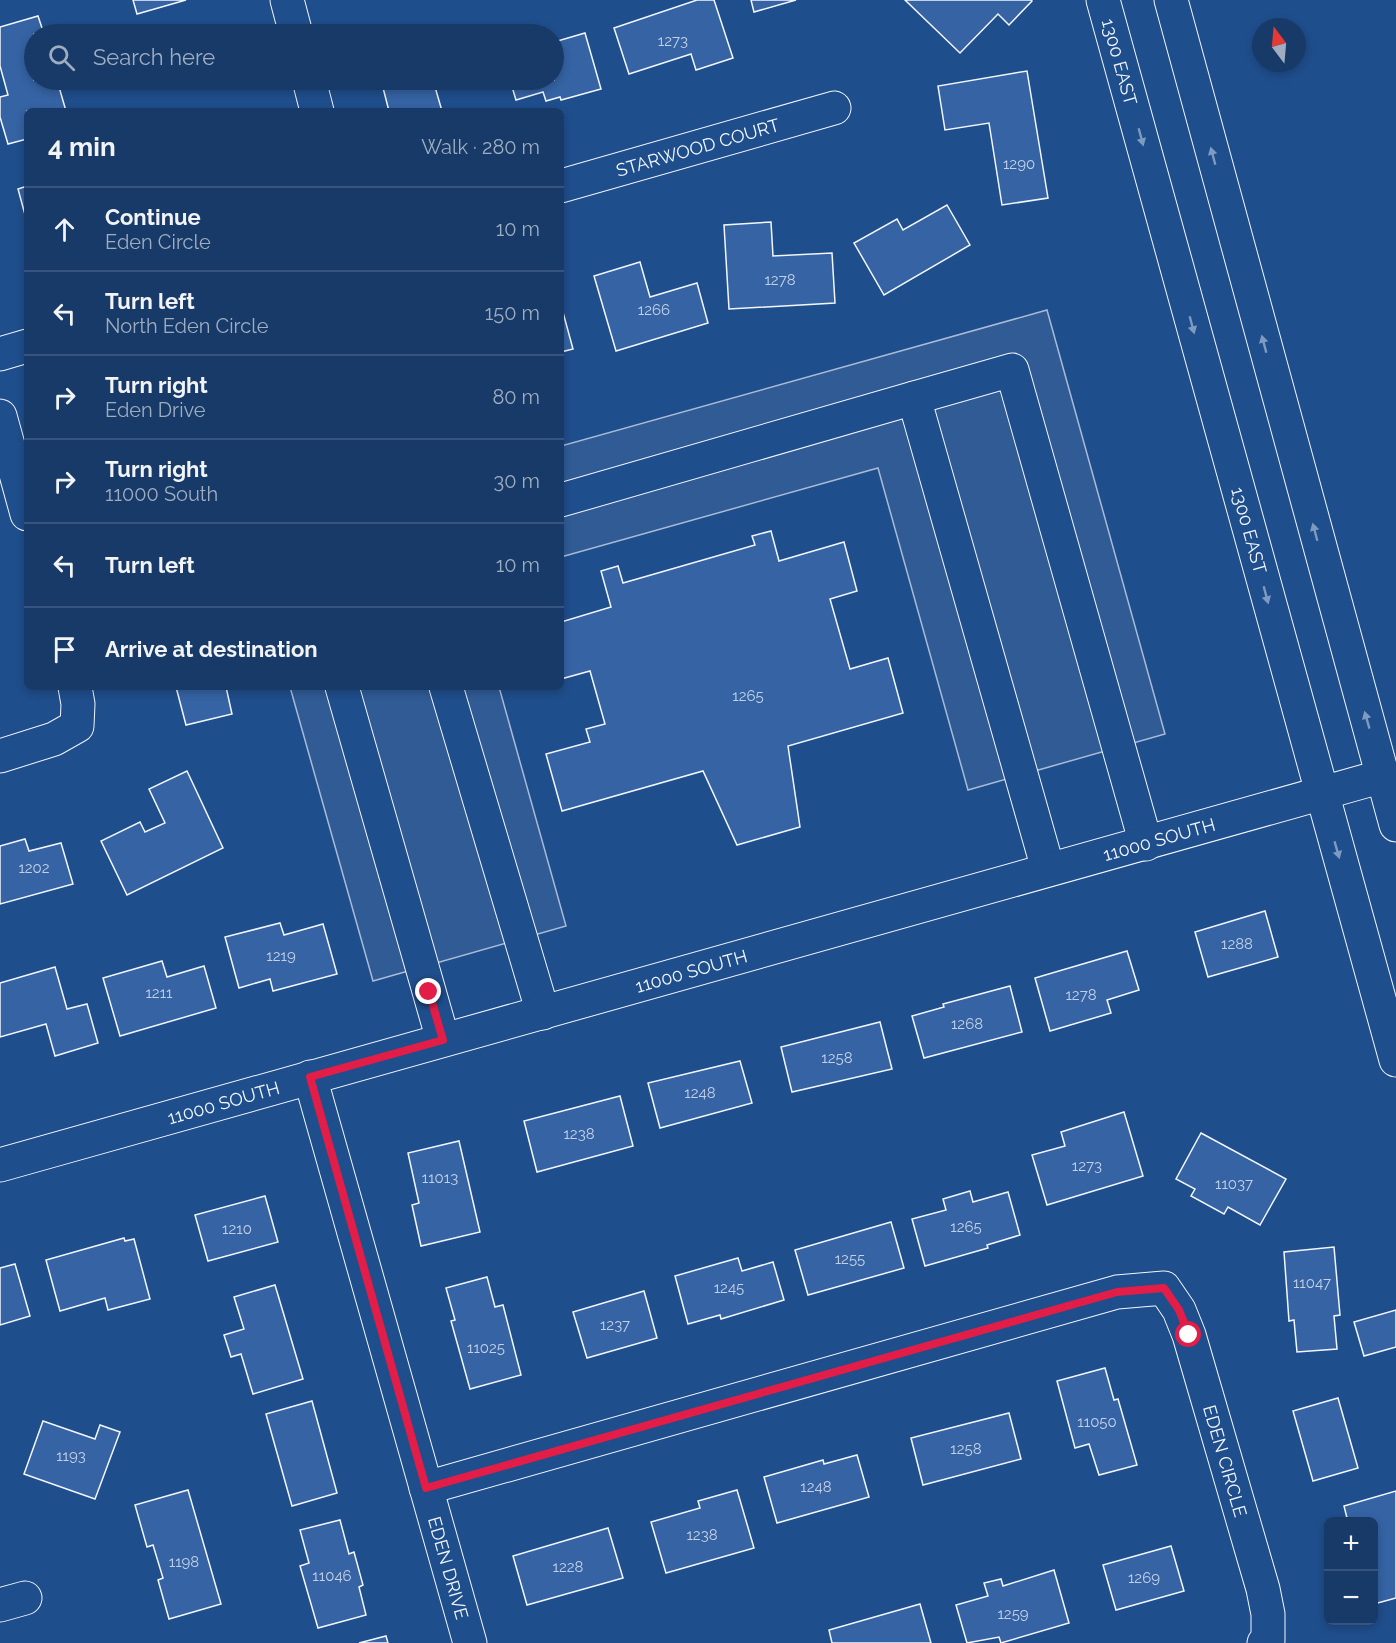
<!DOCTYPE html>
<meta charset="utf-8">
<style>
:root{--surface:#173a69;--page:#20416f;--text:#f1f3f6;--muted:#9eadc0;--line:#36547d}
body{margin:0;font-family:Raleway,sans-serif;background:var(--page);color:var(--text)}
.controls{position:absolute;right:18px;bottom:18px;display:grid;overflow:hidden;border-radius:9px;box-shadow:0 3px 9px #0003}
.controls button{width:54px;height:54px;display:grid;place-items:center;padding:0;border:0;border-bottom:2px solid var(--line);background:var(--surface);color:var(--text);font:30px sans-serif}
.compass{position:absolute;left:1252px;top:18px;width:54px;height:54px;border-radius:50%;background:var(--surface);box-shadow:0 3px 9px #0003;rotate:344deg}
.stop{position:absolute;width:18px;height:18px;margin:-14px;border:4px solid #e11d48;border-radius:50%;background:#fff}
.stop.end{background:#e11d48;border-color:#fff;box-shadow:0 2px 6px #0008}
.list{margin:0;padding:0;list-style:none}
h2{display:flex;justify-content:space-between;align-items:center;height:78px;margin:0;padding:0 24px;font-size:26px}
h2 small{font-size:20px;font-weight:400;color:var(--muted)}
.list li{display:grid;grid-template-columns:39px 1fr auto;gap:18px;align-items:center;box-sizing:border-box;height:84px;padding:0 24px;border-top:2px solid var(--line)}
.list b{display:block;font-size:22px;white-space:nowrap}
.list p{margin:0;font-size:20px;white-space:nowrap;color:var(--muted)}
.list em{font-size:20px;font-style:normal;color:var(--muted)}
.icon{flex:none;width:33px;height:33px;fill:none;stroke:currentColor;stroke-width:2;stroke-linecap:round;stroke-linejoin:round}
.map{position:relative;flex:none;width:1396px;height:1643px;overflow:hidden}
.search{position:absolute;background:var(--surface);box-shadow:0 3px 9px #0003;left:24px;top:24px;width:540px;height:66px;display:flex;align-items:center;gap:15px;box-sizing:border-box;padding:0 21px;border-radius:33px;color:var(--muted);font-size:22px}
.panel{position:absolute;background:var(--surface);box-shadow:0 3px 9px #0003;left:24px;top:108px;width:540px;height:582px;border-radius:9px}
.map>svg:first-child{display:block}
</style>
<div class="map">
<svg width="1396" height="1643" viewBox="0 0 1396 1643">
<rect width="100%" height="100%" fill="#1f4e8c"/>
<g fill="#305b95" stroke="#a8bbd7" stroke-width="1.5">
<polygon points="1047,310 1165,734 968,790 878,468 561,557 561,446"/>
<polygon points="290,687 499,687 566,926 373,981"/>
</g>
<g fill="#3563a3" stroke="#f2f6ff" stroke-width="1.5">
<polygon points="133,0 186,0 137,14"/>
<polygon points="697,0 714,0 733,58 696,70 691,54 629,74 614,28"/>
<polygon points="751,0 796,0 754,12"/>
<polygon points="905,0 1031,0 1032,1 1009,25 998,14 960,53"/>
<polygon points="38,16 44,34 34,34 34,80 57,80 66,111 27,111 27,139 8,144 0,117 0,97 8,95 0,66 0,27"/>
<polygon points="585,33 601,89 561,100 560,97 546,101 543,92 516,100 510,80 554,80 554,42"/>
<polygon points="1027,71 1048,198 1002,205 989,123 945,130 938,86"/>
<polygon points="381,80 433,80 442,111 389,111"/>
<polygon points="27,186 27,222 18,189"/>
<polygon points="947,205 970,245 884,295 854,243 897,219 903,230"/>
<polygon points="771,222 773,256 832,253 835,303 729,309 724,225"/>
<polygon points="640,262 650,297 697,283 708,323 616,351 594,276"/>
<polygon points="561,305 573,349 561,352"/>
<polygon points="771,531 779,561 844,542 857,591 830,599 850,669 888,658 903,713 788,746 800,827 737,845 703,771 562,811 546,754 590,742 586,729 605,724 590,671 561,679 561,622 611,607 601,571 618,566 623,583 755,545 752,536"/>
<polygon points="176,687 226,687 232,714 186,725"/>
<polygon points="187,771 223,848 127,895 101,841 140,822 145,832 165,823 149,789"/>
<polygon points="25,839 29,851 61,843 73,884 0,904 0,846"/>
<polygon points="1265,911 1278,957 1208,977 1195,932"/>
<polygon points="280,923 284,935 323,924 337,974 273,991 270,979 239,988 225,937"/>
<polygon points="1127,951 1139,990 1107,1000 1111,1013 1050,1031 1035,978"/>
<polygon points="162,961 167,977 204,966 216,1008 120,1036 103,978"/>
<polygon points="55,967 67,1009 87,1004 98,1043 55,1056 46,1024 0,1037 0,983"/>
<polygon points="1010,986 1022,1032 924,1058 912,1016 944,1007 943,1004"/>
<polygon points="880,1022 892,1069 792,1092 781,1047"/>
<polygon points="740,1061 752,1103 660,1128 648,1083"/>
<polygon points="620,1096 633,1146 537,1172 524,1121"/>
<polygon points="1124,1112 1143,1176 1047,1205 1032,1155 1065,1146 1061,1132"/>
<polygon points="1201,1133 1286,1179 1260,1225 1228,1207 1224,1214 1191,1196 1195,1189 1176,1179"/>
<polygon points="459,1141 480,1232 421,1246 412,1205 419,1203 408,1153"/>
<polygon points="970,1191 973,1202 1008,1192 1020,1235 987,1245 988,1248 925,1266 912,1219 946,1210 943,1199"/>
<polygon points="265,1196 278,1242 208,1261 195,1215"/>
<polygon points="891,1222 904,1268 808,1295 795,1250"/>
<polygon points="124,1238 125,1241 134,1239 150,1299 108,1310 105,1298 60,1311 46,1260"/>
<polygon points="1334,1247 1340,1315 1334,1316 1337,1349 1297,1352 1294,1320 1289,1321 1284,1252"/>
<polygon points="738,1258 742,1271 773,1262 784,1300 721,1319 720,1315 688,1324 675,1276"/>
<polygon points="15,1264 30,1316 0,1325 0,1268"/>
<polygon points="487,1277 495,1307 503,1305 521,1375 470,1389 451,1321 455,1320 446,1288"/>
<polygon points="275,1285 303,1379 253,1394 241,1354 231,1357 224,1335 244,1329 234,1297"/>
<polygon points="644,1291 657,1338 587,1358 573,1312"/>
<polygon points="1396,1310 1396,1347 1364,1356 1354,1322"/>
<polygon points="1105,1368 1114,1400 1118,1399 1137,1465 1099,1475 1089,1444 1075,1448 1057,1381"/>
<polygon points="1338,1398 1358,1468 1313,1481 1293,1411"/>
<polygon points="312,1401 337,1493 292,1506 266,1414"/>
<polygon points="1009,1413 1021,1459 923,1485 911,1438"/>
<polygon points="43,1421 95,1439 100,1425 120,1432 95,1499 24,1474"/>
<polygon points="857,1455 869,1497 777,1523 764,1477 823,1460 824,1464"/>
<polygon points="188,1490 221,1604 169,1619 158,1580 163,1578 153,1545 147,1547 135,1505"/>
<polygon points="737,1490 754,1548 666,1573 651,1522 700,1508 698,1501"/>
<polygon points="1396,1491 1396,1598 1374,1604 1374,1522 1348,1522 1344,1506"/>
<polygon points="340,1520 349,1554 354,1552 363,1585 359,1587 366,1615 318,1628 300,1566 309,1563 300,1530"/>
<polygon points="608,1528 623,1578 527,1605 513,1556"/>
<polygon points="1171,1546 1184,1591 1116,1610 1103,1565"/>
<polygon points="1054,1570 1069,1623 1001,1643 999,1637 967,1643 956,1605 988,1596 984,1583 1001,1579 1003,1586"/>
<polygon points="920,1604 931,1643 832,1643 829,1630"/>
<polygon points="386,1636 388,1643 359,1643"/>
</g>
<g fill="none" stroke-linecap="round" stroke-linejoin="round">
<defs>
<g id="minor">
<polyline points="287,0 296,34"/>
<polyline points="309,80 317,111"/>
<path id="s1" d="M561 186 834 108"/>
<polyline points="0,354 27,346"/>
<polyline points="0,416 27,514"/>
<polyline points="561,500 914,398"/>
<polyline points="342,687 443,1040"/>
<polyline points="446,687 543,1013"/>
<polyline points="0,756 54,739 77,726 78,704 75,687"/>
<polyline points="1048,869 914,398 1012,370 1146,844"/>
<path id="s2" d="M310 1077 470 1643"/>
<path id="s3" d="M0 1165 1383 776"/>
<path id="s4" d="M426 1488 1117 1292 1164 1288 1179 1310 1189 1335 1263 1589 1268 1614V1640L1264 1643"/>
<polyline points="0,1605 25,1598"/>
</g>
<g id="major">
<path id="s5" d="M1103 0 1396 1060"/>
<polyline points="1171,0 1396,825"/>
</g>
</defs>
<use href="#minor" stroke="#f2f6ff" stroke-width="35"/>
<use href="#major" stroke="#f2f6ff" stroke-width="35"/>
<use href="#minor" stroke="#1f4e8c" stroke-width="33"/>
<use href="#major" stroke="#1f4e8c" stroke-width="33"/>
</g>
<defs><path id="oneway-solid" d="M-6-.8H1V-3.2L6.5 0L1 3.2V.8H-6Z" transform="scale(1.5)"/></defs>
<g fill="#7e9ac0">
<use href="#oneway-solid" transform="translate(1141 137) rotate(75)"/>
<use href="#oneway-solid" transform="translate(1213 156) rotate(-105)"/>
<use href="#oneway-solid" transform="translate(1192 325) rotate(75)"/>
<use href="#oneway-solid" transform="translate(1264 344) rotate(-105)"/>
<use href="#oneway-solid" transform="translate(1315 532) rotate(-105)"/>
<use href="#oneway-solid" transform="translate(1266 595) rotate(75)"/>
<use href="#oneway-solid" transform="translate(1367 720) rotate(-106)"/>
<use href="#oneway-solid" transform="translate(1337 850) rotate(74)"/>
</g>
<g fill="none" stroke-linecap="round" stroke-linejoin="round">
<polyline stroke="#e11d48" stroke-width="8" points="429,992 443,1040 310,1077 426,1488 1117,1292 1164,1288 1179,1310 1189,1335"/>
</g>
<g text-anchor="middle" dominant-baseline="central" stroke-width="4.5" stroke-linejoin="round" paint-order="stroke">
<g font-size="15" fill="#c3d1e8">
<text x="673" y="41">1273</text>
<text x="1019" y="164">1290</text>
<text x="780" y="280">1278</text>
<text x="654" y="310">1266</text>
<text x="748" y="696">1265</text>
<text x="34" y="868">1202</text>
<text x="1237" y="944">1288</text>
<text x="281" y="956">1219</text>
<text x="159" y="993">1211</text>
<text x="1081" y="995">1278</text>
<text x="967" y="1024">1268</text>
<text x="837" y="1058">1258</text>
<text x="700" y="1093">1248</text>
<text x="579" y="1134">1238</text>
<text x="1087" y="1166">1273</text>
<text x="440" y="1178">11013</text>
<text x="1234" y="1184">11037</text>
<text x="966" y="1227">1265</text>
<text x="237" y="1229">1210</text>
<text x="850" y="1259">1255</text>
<text x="1312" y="1283">11047</text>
<text x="729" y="1288">1245</text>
<text x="615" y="1325">1237</text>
<text x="486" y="1348">11025</text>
<text x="1097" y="1422">11050</text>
<text x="966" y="1449">1258</text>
<text x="71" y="1456">1193</text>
<text x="816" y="1487">1248</text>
<text x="702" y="1535">1238</text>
<text x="184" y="1562">1198</text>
<text x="568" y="1567">1228</text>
<text x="332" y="1576">11046</text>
<text x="1144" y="1578">1269</text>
<text x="1013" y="1614">1259</text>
</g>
<g font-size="18" fill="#f2f6ff" stroke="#1f4e8c">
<text stroke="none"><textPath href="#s5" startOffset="64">1300 EAST</textPath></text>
<text stroke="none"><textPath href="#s1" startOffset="142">STARWOOD COURT</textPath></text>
<text stroke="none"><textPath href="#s5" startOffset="550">1300 EAST</textPath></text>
<text stroke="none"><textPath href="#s3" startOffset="1204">11000 SOUTH</textPath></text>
<text stroke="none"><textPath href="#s3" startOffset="718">11000 SOUTH</textPath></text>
<text stroke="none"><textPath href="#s3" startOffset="232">11000 SOUTH</textPath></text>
<text stroke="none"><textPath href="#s4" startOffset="950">EDEN CIRCLE</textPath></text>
<text stroke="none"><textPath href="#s2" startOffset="510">EDEN DRIVE</textPath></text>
</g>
</g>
</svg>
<div class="controls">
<button>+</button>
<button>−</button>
</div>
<svg class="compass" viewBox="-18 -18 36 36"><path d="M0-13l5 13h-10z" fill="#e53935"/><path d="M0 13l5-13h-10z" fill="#9eadc0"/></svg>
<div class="stop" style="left:1189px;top:1335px"></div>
<div class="stop end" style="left:429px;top:992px"></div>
<div class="search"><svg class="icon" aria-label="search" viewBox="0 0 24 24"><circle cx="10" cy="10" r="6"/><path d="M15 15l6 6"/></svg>Search here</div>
<section class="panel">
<h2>4 min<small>Walk · 280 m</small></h2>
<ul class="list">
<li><svg class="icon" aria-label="ahead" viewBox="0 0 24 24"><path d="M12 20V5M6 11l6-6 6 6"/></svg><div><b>Continue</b><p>Eden Circle</p></div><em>10 m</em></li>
<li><svg class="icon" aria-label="left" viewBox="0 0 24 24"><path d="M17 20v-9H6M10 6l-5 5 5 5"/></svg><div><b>Turn left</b><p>North Eden Circle</p></div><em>150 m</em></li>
<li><svg class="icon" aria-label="right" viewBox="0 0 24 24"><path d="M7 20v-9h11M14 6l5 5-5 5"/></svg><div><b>Turn right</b><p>Eden Drive</p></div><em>80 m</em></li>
<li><svg class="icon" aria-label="right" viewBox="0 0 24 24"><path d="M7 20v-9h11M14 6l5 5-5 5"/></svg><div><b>Turn right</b><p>11000 South</p></div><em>30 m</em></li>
<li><svg class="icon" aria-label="left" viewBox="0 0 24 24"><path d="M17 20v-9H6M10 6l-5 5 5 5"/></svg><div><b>Turn left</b></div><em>10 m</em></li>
<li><svg class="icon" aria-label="arrive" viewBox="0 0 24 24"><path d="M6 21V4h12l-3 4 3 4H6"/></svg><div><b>Arrive at destination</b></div></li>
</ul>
</section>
</div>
